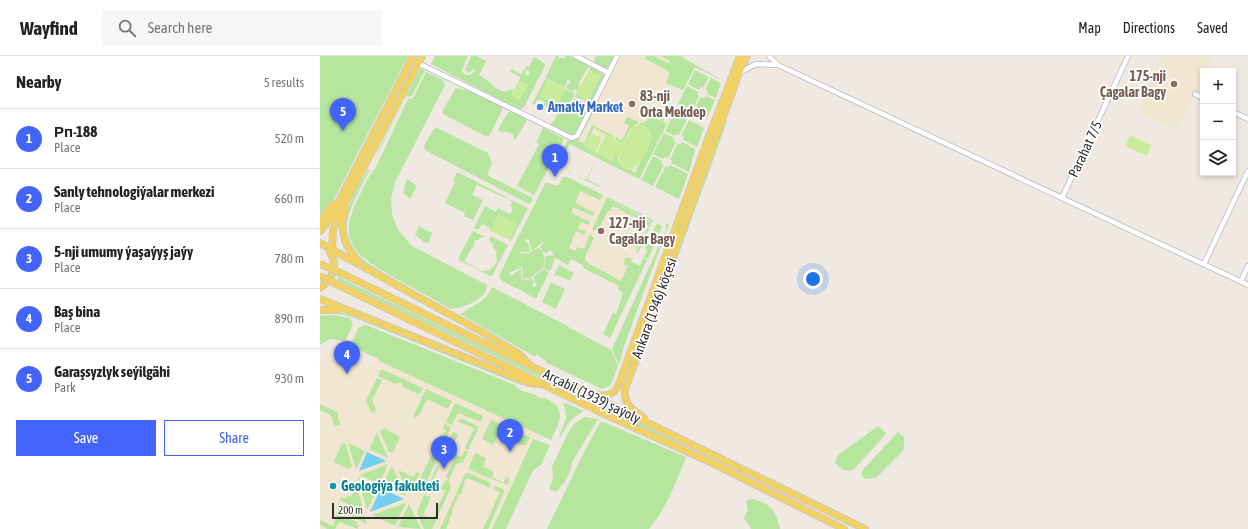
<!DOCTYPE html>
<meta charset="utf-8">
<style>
:root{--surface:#fff;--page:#f6f6f6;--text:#222;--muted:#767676;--line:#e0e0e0;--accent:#4264fb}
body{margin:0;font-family:"Asap Condensed",sans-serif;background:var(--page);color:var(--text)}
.controls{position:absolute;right:12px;top:12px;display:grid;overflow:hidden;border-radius:0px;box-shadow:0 2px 6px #0003}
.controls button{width:36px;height:36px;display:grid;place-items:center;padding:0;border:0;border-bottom:1px solid var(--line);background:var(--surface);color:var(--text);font:20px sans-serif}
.scale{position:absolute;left:12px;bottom:10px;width:106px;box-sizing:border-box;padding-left:4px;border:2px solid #2e2e2e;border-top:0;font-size:11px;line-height:14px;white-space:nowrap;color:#2e2e2e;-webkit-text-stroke:3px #fff;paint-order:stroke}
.you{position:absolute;left:493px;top:223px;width:14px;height:14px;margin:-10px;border:3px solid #fff;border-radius:50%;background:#1a73e8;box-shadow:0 0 0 6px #1a73e833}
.badge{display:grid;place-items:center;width:26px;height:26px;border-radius:50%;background:var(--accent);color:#fff;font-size:13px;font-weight:700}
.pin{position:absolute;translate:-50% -33px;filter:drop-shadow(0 1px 2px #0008)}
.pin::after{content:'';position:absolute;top:21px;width:14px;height:12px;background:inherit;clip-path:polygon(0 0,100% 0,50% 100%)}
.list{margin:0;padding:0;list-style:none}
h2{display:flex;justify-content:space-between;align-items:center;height:52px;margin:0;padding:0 16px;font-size:17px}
h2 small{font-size:13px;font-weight:400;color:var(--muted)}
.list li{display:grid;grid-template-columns:26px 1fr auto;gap:12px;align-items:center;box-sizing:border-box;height:60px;padding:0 16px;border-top:1px solid var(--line)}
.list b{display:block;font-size:15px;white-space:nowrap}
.list p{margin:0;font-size:13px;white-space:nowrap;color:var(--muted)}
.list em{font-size:13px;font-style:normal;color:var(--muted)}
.actions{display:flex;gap:8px;padding:12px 16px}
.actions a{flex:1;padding:9px 0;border:1px solid var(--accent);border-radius:0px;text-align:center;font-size:14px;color:var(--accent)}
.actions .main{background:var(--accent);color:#fff}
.icon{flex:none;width:22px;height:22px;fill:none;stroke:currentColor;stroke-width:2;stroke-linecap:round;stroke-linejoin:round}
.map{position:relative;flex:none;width:928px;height:473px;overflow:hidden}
header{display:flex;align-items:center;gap:24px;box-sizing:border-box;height:56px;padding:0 20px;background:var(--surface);border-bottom:1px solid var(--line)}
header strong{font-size:19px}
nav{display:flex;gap:22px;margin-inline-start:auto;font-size:14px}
.search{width:280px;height:36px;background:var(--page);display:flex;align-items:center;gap:10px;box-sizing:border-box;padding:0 14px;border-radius:0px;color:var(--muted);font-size:15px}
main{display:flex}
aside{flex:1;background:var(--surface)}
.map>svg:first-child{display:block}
</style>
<header>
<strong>Wayfind</strong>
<div class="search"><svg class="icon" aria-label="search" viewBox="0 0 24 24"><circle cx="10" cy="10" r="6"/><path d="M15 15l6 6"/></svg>Search here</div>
<nav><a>Map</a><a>Directions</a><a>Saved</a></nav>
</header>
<main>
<aside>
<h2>Nearby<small>5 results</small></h2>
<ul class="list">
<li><span class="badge">1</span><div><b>Рп-188</b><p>Place</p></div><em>520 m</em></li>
<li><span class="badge">2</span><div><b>Sanly tehnologiýalar merkezi</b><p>Place</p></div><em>660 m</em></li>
<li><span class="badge">3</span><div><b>5-nji umumy ýaşaýyş jaýy</b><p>Place</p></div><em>780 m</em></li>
<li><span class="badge">4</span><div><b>Baş bina</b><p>Place</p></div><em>890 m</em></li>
<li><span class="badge">5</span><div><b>Garaşsyzlyk seýilgähi</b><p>Park</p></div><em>930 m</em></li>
</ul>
<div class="actions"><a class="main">Save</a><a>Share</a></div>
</aside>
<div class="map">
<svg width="928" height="473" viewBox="0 0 928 473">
<rect width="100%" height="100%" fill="#efe9e1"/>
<g fill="#f0e6d1">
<polygon points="300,0 354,0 358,31 356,32 340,63 342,68 319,120 255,88"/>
<polygon points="842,0 892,0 885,15 883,15 883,19 858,74 817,55"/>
<polygon points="260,130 330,166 299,230 263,212 264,210 239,197 232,183"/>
<polygon points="14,293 52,310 57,300 218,375 173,473 0,473 0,310 6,296"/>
</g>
<g fill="#b6e59e">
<polygon points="0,0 88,0 14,143 13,146 10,144 12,146 0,163"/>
<path d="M115 0H148L142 14 143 17 148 19 152 18 155 14 153 13 149 17 145 14 151 0H156L166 5 159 19C169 24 173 32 182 35 187 36 191 33 194 33L191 40 208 29 199 25 200 21 190 16 191 13 201 18 204 14 206 15 205 18 208 20 210 16 205 13 206 10 209 11 214 1 226 8 204 51 200 54 111 8Z"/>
<polygon points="236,0 239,0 237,5 239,2 247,2 244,0 250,0 269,10 258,28 260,29 256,37 257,34 254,33 252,36 246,32 248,28 251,27 248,23 245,32 225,22"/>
<polygon points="276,0 295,0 289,10 286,12 274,6"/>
<polygon points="326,0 334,0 349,8 350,5 340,0 360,0 402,24 375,11 363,34 346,27 349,19 348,15 324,2"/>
<polygon points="271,11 284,19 270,49 264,46 265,44 255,41 256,38 268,44 280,20 269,14"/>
<polygon points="100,13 105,14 92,40 86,41 60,93 58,100 59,93"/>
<polygon points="375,14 389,21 383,32 380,31 379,34 368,28"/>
<path d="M106 16 123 24 125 29 75 126 71 142 72 159 78 174 92 190 167 229C166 244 143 252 131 253 113 243 95 233 77 223 38 201 14 188 39 141 44 131 48 120 56 111L88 43 93 42Z"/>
<polygon points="391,22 401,27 396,42 387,38 388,35 385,33"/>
<polygon points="225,23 228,24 220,40 237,49 245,33 255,38 247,54 260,61 267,48 270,50 254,80 229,69 233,66 238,57 234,54 236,50 234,49 232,53 223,49 225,46 218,43 214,49 212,48"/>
<polygon points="367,30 378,36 377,38 379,40 372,55 358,48"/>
<polygon points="136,32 157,37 182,51 182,55 169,80 165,80 123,58 123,54"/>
<polygon points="386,40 395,44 387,63 373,56 381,41 384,42"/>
<path d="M277 45 279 46 258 85 264 87 272 69 294 80 293 82 274 72 264 90 292 105 302 87 295 83 296 81 302 84 309 70 304 67 307 61 319 66 310 73 297 100C298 109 304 114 312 113L311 115 315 117 332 81 328 72 319 69 320 67 326 66 330 59 341 65 348 50 350 51 343 65 347 68 319 123 277 102 267 123 280 130 279 131 254 118 266 123 277 102 250 88 239 109 251 116V117L237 107 247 85 254 84 259 81Z"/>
<polygon points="188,56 195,57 207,64 196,83 193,82 194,79 185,75 184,77 178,74"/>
<polygon points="354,57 367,63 359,79 357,78 355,80 345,75"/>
<polygon points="369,64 384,72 377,91 363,84 364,81 361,80"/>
<polygon points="406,65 407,66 343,242 342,242"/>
<polygon points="115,71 168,97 172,107 167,119 213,142 211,147 209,148 105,94 104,90"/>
<polygon points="223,72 244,83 214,139 197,130 219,88 216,86"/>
<polygon points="344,77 354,82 353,85 356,86 348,102 345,101 343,103 333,98"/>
<polygon points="362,86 375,93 369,116 351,107 352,104 350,103 358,87 360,89"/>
<polygon points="333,100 343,105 341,108 344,109 333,130 321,124"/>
<polygon points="350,109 368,118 359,143 335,131 346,110 349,112"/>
<path d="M48 114 50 115C44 122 41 131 37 139 13 187 33 200 73 222 91 233 109 243 126 253L47 209C9 182 28 146 48 114Z"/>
<polygon points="137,116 188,142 188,143 157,129 152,139 163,144 153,164 144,160 145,157 125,147 135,126 133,125"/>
<polygon points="243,121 247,121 283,139 280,144 260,135 255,147 274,157 273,160 255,152 252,152 253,158 270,166 268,169 261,166 258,173 266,175 264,179 256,175 249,192 255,195 257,191 264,193 269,180 271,179 274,182 265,201 266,206 301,225 308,210 303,208 306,201 312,203 311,206 320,210 323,202 327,204 290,282 283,278 293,257 296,258 303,237 297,232 299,230 263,212 264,210 251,203 248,209 234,201 235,203 230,215 224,212 226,200 233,199 233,197 230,194 226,198 220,191 225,184 212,195 209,187 210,184 206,183 205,186 208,187 210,196 200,196 195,187 226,126 238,130"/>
<polygon points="87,123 97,130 90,143 83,137"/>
<polygon points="287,141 333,164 318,197 316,197 331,165 287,143 330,166 315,196 316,191 312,188 316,181 321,183 328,169 323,167 320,171 317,167 305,161 318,166 320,162 305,157 305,156 293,150 291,154 303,160 292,155 288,155 278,174 272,174"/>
<polygon points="189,143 208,152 191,185 189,185 197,168 179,159 170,176 170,172 162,168 158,174 154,172 165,150 176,156 178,152 190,158 193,152 190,150 192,146"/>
<polygon points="337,167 342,170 328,203 324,201 327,195 325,191"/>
<polygon points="346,167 349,168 304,290 299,309 292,293 346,174"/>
<polygon points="99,170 112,177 109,187 104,186 95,179"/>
<polygon points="153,175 165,181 159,182 159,184 155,184 154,189 144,205 162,215 170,214 177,206 176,194 172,191 174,189 169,184 171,180 188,189 172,220 168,219 139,204 139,200"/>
<polygon points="195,187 201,198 202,211 189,217 192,220 194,217 201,213 202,226 200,234 181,224 179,220"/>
<polygon points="218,192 222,194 225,203 223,212 210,222 203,222 201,198 209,197"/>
<polygon points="239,209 254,217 250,225 237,219 236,221 234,220"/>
<polygon points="224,213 229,216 216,243 200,234 203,222 207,224 212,222 214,227 212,230 216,231 217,228 215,227 213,221"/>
<polygon points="18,221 367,390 366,392 17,224"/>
<polygon points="231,226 245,233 236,253 222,246"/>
<polygon points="172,231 249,271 249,274 250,272 291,294 298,310 290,330 282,333 227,307 225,304 217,299 214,300 140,258 160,246 167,240"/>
<polygon points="14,255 35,261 202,328 201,329 35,262 14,257 0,258 0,256"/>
<polygon points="11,259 30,262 33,269 25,285 10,283 0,289 0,260"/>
<path d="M46 269 195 329C200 335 203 336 210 337 214 337 218 341 222 343L223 341C248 352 240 365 231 384L59 305V303L31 290 38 272Z"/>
<polygon points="61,313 103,332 101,337 98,338 83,331 81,326 76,328 58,320"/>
<polygon points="57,322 62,324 52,344 56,354 52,357 46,345"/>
<polygon points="106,333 132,345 129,351 126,352 107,343 100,357 95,362 93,361"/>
<path d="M243 346 264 355C249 364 247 368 239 384 240 368 251 369 243 346Z"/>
<polygon points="135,347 163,360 161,366 138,357 132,369 126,366"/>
<polygon points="0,348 17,356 20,369 14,370 11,359 0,354"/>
<path d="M265 361 278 363 252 406C251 417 244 428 236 436L229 433 233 422 232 411 250 373 255 367Z"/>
<polygon points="140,363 143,363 159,371 148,394 145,392 154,372 137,365"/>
<polygon points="171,364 210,381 206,389 204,390 179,378 173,389 162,383"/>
<path d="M281 365 366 401C356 427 347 451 329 473H227L265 394Z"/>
<polygon points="125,368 131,371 120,395 116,399 112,397 121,378 123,379 126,374 123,373"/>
<polygon points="558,370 566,377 565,379 532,415 523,414 515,407 517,400"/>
<polygon points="64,372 80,381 73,396 69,396 60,375"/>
<polygon points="133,376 138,378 130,396 141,401 145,394 148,396 143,406 136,408 129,424 126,421 135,401 124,395"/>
<polygon points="578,376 584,381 584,394 556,422 546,423 542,420 542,415"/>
<polygon points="57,377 68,402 49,393"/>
<polygon points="213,383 230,389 221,409 213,414 186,473 172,473"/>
<polygon points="25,387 32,410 29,413 14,406 21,389"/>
<polygon points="28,387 45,395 36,413"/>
<polygon points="155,397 166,402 163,411 174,416 172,421 184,427 186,421 190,423 187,429 148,413"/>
<polygon points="111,400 115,401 115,407 104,431 97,429"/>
<polygon points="68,408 59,428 40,419"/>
<polygon points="72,410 86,440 62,429"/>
<polygon points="117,410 119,411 113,426 122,430 126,424 129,425 131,432 118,459 116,455 125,435 109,428"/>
<polygon points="78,414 94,421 96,416 100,417 90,435 86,433"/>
<polygon points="148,417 171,427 170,432 148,422 145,424 141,439 139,438 132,454 133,455 126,472 127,473 120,473 145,418"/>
<polygon points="38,422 58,431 47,454"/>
<polygon points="36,430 42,448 40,453 19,444 21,441 26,443 28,439 31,441"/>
<polygon points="174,430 183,433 184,436 168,473 163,473 180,436 173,433"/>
<polygon points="104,439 111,441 103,459 112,463 116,458 118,460 112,473 104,473 97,457"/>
<path d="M429 443C450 445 456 455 460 473H431L424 462 428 454 426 446Z"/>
<polygon points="18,447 45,460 47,468 21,455 16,451"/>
<polygon points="86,447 75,470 52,459"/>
<polygon points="89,448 101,473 78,471"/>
<polygon points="16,457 37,466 38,473 19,466 15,473 7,473 0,468 0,464 13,470 17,460 15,459"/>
</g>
<g fill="#c9ec9a">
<polygon points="269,14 280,20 268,44 256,38"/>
<polygon points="228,24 245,33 237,49 220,40"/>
<polygon points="199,25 208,29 200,44 191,40"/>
<polygon points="254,42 267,48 260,61 247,54"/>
<path d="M322 69C326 70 329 72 331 77 334 86 316 126 300 108L298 98 311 73 315 70Z"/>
<polygon points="271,77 282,82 275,96 264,90"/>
<polygon points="286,79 302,87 293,105 277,97"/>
<polygon points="810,79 831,89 827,100 805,90"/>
<polygon points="179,159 197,168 189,184 171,175"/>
</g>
<g fill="#75cff0">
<polygon points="47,396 66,405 39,415"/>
<polygon points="61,432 84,443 50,456"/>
</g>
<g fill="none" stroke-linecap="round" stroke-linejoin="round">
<defs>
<g id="minor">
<polyline points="256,0 289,17"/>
<polyline points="449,0 458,9 928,229"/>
<polyline points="98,7 252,82 257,80 297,0"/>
<polyline points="419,17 436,8 458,9"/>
<polyline points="875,38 883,42"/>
<polyline points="913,56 928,63"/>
<polyline points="742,142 808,0"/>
<polyline points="884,208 928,115"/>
<polyline points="921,225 928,210"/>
</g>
<g id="major">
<path d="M25 152C19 174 24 190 39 206"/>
<polyline points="0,167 13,148"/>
<polyline points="0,175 11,161 93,0"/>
<polyline points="0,187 162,276 199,298 208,307"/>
<polyline points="12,198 13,174 16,164 102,0"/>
<polyline points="23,218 545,473"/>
<polyline points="16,228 278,355 388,405 524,473"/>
<path d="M0 232C12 224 19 210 10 196"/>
<polyline points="0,243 209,327 218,328"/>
<polyline points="0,254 18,254"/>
<path d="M274 338C285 341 294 340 299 328L388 83 420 0"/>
<path d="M324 362C313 354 301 347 306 331L419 17 427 0"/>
</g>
</defs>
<use href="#minor" stroke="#b4b7c1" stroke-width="6"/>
<use href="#major" stroke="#c9c9c9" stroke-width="8"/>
<use href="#minor" stroke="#fff" stroke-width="4.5"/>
<use href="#major" stroke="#f2d163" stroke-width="6"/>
<defs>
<g id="major-bridge">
<polyline points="0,208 23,218"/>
<polyline points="0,220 16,228"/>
</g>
</defs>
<use href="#major-bridge" stroke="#c9c9c9" stroke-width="8" stroke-linecap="butt"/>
<use href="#major-bridge" stroke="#f2d163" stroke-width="6"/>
</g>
<g fill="#8d6e63" stroke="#fff" stroke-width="1.5">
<circle cx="854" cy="28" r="4"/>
<circle cx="312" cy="48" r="4"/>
<circle cx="281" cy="175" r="4"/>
</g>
<circle fill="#3f7fe0" stroke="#fff" stroke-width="1.5" cx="220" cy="51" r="4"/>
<circle fill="#0f9aa8" stroke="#fff" stroke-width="1.5" cx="13" cy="430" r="4"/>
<g text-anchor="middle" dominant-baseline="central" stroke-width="3.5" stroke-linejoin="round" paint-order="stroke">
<g font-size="14" font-weight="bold" fill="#785e54" stroke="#fff" text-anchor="start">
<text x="846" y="20" text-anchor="end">175-nji<tspan x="846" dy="16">Çagalar Bagy</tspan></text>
<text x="320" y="40">83-nji<tspan x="320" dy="16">Orta Mekdep</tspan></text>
<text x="289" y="167">127-nji<tspan x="289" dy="16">Cagalar Bagy</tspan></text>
</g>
<g font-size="14" font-weight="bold" fill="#366cbe" stroke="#fff" text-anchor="start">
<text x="228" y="51">Amatly Market</text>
</g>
<g font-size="14" fill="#2e2e2e" stroke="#fff">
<text transform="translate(765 93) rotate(-65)">Parahat 7/5</text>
<text transform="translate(334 252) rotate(-70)">Ankara (1946) köçesi</text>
<text transform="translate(272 340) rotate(26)">Arçabil (1939) şaýoly</text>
</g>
<g font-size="14" font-weight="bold" fill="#0d838f" stroke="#fff" text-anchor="start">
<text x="21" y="430">Geologiýa fakulteti</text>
</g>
</g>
</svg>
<div class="controls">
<button>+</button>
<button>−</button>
<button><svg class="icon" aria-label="layers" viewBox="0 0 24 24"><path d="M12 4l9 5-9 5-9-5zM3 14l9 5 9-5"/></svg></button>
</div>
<div class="scale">200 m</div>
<div class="you"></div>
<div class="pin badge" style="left:235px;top:121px">1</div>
<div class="pin badge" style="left:190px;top:396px">2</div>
<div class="pin badge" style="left:124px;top:413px">3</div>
<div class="pin badge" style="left:27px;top:318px">4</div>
<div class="pin badge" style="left:23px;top:75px">5</div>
</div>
</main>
